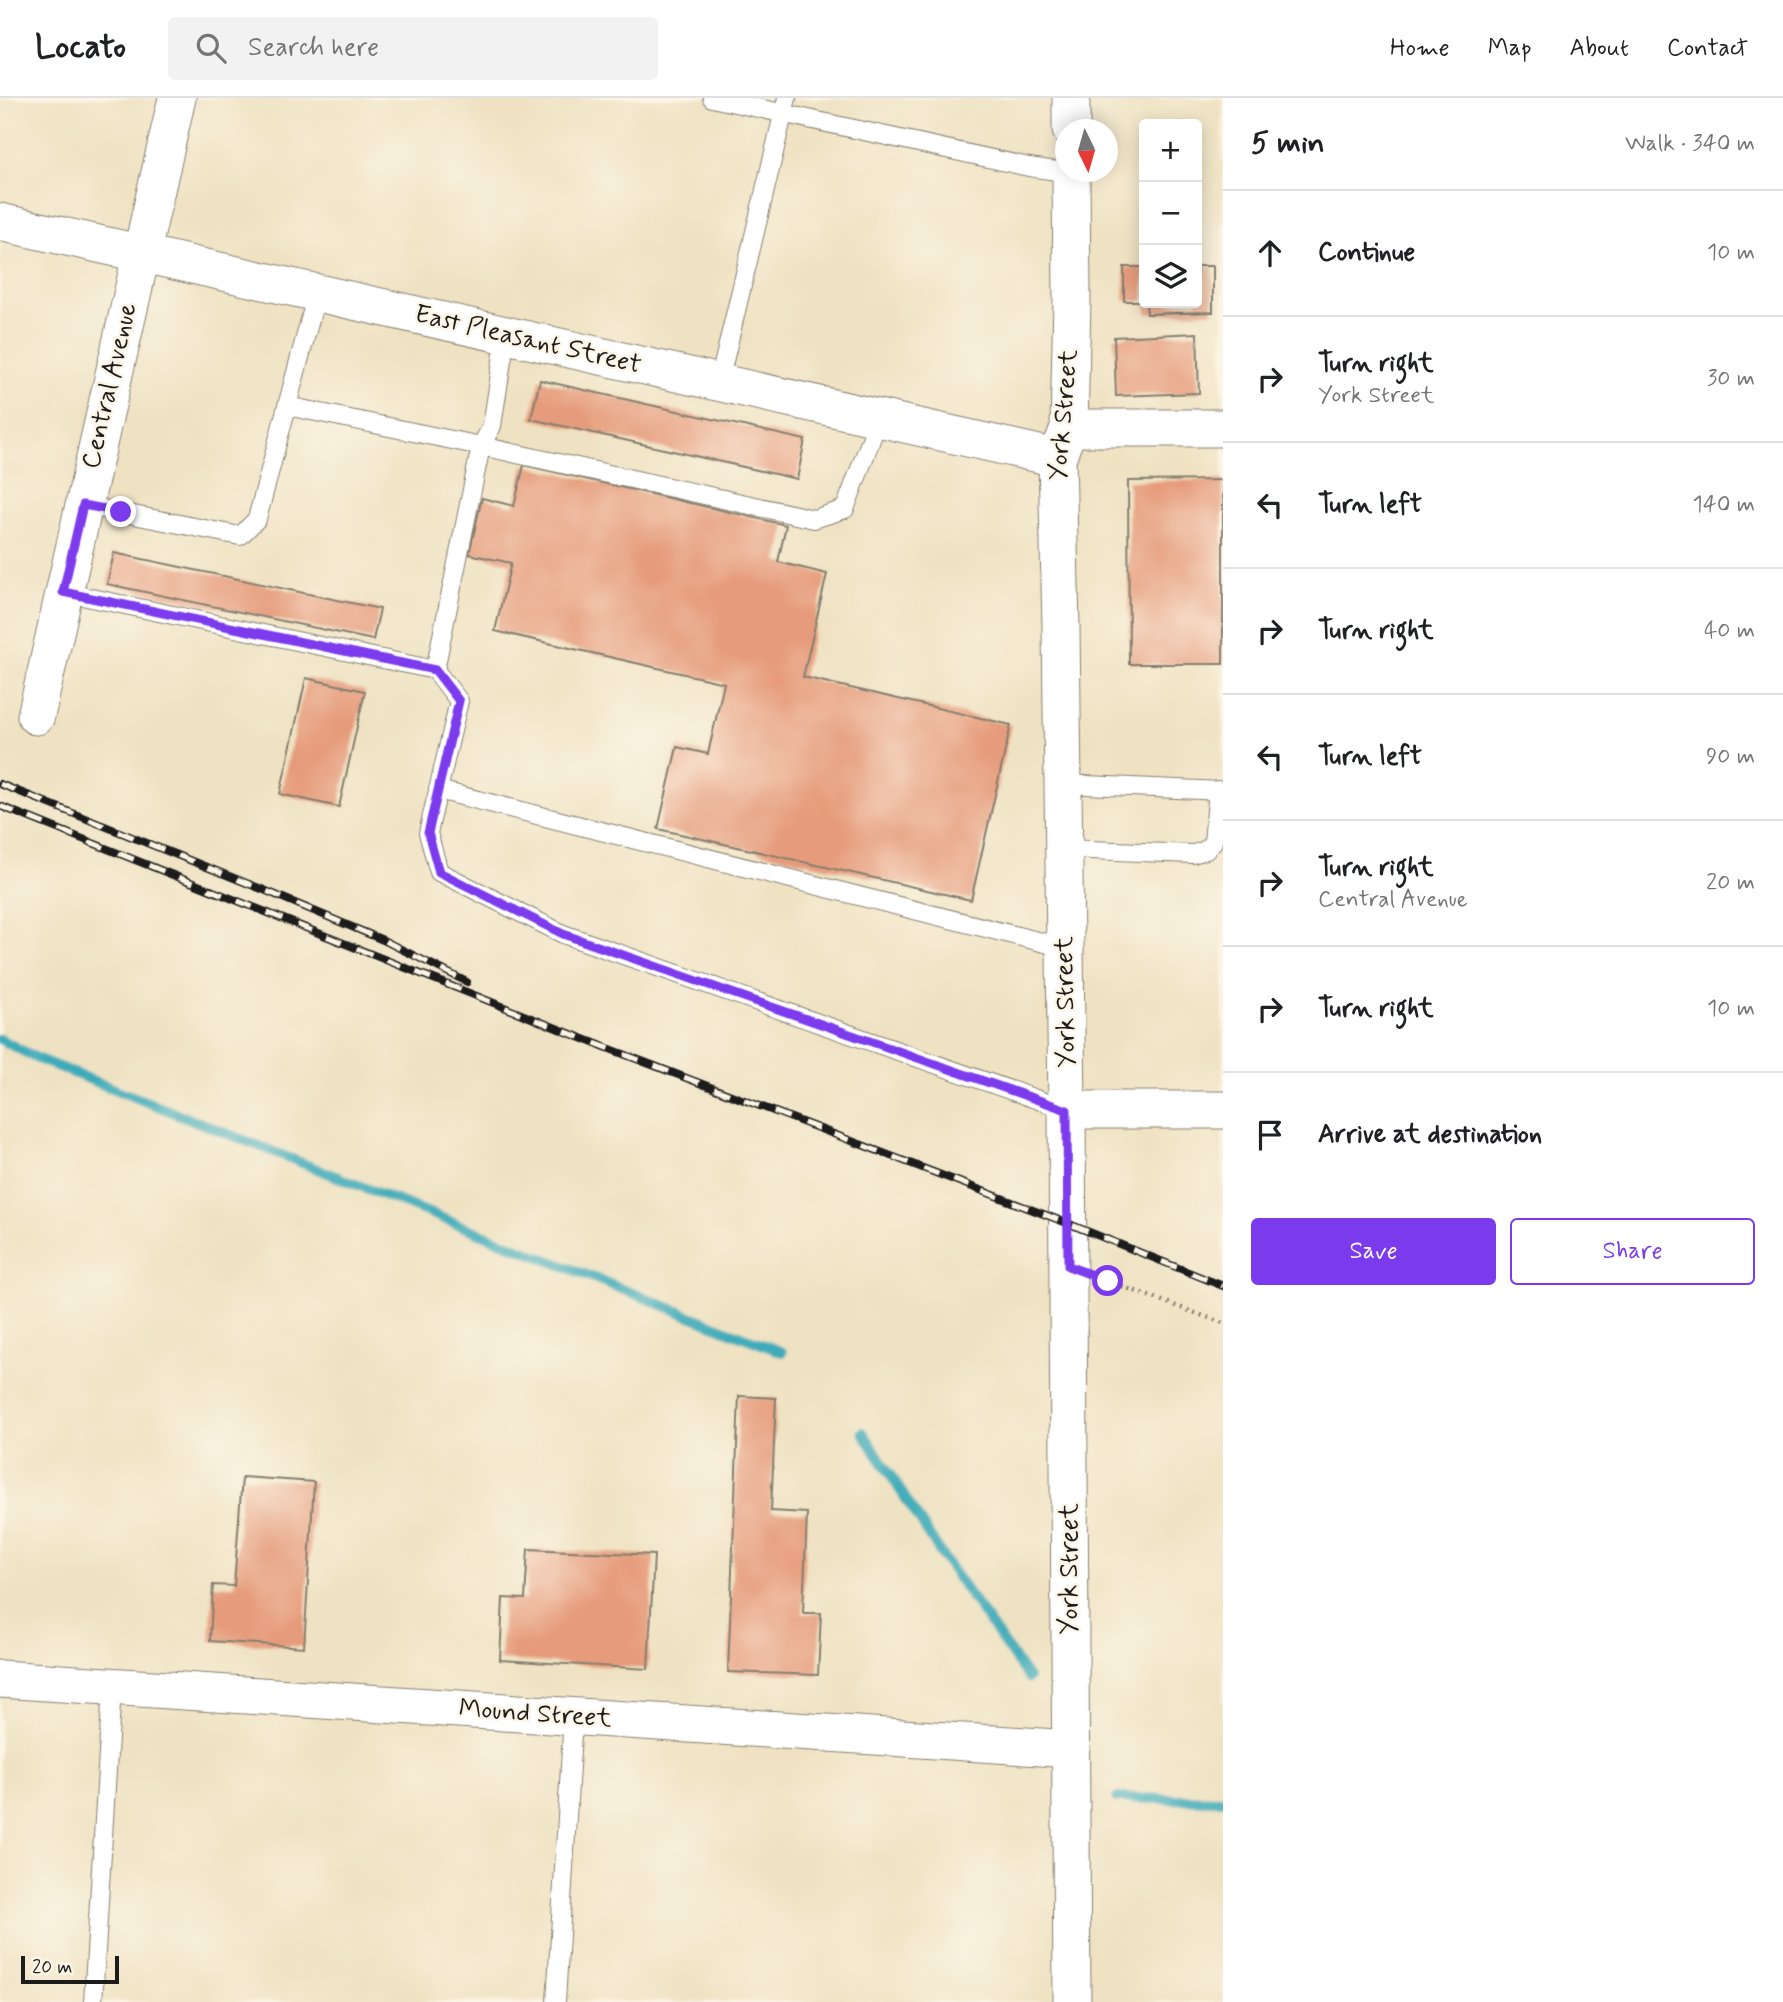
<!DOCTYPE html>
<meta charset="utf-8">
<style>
:root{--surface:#fff;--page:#f2f2f2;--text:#202124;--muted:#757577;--line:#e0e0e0;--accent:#7c3aed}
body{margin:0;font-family:Mynerve,sans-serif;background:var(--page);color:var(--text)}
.controls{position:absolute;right:21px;top:21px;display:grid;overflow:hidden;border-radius:7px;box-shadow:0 4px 18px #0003}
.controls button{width:63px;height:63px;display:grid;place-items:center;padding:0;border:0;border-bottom:2px solid var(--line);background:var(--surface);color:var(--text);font:35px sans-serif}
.compass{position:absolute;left:1055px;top:21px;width:63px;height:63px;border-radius:50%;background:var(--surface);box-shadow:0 4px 18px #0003;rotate:175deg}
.scale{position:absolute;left:21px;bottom:18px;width:98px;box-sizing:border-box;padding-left:7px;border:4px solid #1c1c1c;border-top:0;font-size:19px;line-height:24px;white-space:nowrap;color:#1c1c1c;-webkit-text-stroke:5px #fcf5e5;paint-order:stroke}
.stop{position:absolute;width:21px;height:21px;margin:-16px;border:5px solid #7c3aed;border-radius:50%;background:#fff}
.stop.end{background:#7c3aed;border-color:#fff;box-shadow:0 2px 7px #0008}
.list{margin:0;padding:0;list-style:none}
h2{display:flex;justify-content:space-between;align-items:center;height:91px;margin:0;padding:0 28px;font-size:30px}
h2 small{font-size:23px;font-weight:400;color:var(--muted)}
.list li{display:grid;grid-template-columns:46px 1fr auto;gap:21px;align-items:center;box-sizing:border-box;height:126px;padding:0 28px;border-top:2px solid var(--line)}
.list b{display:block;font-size:26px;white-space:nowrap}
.list p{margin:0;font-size:23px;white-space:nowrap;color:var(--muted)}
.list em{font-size:23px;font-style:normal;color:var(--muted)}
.actions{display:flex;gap:14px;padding:21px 28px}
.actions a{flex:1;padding:16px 0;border:2px solid var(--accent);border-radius:7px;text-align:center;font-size:24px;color:var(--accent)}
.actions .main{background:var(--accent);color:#fff}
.icon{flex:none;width:38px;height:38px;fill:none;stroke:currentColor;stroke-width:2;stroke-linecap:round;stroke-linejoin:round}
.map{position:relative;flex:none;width:1223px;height:1904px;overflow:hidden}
header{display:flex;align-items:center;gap:42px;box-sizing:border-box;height:98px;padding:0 35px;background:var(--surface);border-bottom:2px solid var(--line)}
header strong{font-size:33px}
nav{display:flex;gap:38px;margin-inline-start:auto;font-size:24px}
.search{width:490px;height:63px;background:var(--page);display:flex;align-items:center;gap:18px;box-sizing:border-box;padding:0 24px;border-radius:7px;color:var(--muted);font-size:26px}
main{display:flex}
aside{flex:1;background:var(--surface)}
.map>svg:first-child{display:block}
</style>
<header>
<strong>Locato</strong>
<div class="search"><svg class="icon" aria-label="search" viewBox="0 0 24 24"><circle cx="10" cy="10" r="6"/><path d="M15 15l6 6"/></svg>Search here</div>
<nav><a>Home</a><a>Map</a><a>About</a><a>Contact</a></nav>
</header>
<main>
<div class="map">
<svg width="1223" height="1904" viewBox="0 0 1223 1904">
<rect width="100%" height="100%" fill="#fcf5e5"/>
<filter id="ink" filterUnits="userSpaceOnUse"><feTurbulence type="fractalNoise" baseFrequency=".0143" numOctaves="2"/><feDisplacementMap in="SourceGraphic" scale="14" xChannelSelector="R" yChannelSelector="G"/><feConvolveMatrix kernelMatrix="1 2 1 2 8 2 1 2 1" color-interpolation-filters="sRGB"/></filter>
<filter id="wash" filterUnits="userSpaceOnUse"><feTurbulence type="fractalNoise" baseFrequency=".00686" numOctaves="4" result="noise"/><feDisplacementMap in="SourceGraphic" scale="28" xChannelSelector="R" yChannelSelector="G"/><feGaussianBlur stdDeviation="1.57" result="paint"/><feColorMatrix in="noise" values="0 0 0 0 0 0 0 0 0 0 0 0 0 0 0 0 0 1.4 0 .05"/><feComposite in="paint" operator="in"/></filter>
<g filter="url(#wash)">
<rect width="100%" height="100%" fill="#efe2c2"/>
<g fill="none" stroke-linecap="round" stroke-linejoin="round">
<g stroke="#3cabb9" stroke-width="10">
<polyline points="0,941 38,961 782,1254"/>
<polyline points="863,1334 943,1459 1028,1580"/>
<polyline points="1117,1700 1223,1702"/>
</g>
</g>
<g id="blocks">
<g fill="#e69c7c">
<polygon points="1197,168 1213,168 1213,214 1147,216 1146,205 1197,205"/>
<rect x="1124" y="169" width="20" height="34"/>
<polygon points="1197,235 1199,295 1116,298 1114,239"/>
<polygon points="540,282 805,342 797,381 531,321"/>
<polygon points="524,367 786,427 778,464 827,476 803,579 1011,627 971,802 658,731 677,649 708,656 724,585 495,533 511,465 469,456 482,400 514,408"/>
<polygon points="1223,382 1223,566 1129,566 1128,383"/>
<polygon points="114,455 380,511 373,542 107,486"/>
<polygon points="306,580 365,593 339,709 280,696"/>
<polygon points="739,1298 776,1300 771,1413 807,1415 803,1515 821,1515 818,1577 728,1574"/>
<polygon points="242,1379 314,1384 304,1549 210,1543 213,1487 234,1488"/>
<polygon points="528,1451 654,1457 648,1571 500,1562 503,1500 525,1501"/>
</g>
</g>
</g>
<g filter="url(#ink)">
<use href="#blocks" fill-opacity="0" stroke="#867f6f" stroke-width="2"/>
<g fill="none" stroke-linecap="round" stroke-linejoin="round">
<defs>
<g id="service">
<polyline points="712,0 1029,69 1071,75"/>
<polyline points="506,237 492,328 481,348 814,421 845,411 879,320"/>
<polyline points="719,284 787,0"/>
<polyline points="287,308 481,348 435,572"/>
<polyline points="83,407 240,438 257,421 317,195"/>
<polyline points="63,494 435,572 459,603 428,735 439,774 563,836 1067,1012"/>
<polyline points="1063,686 1223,693"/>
<polyline points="438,692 1065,850"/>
<polyline points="1064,751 1193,756 1206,752 1213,744 1218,692"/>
<polyline points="93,1904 112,1589"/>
<polyline points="556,1904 573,1618"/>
</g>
<g id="minor">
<polyline points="1071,0 1071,32"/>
<polyline points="1071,74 1072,202 1069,330 1057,360 1061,529 1067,1012 1072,1904"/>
<polyline points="0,124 1057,360"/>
<polyline points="1069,330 1223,330"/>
<polyline points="36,618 177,0"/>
<polyline points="1067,1012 1223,1012"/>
<polyline points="0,1581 1071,1651"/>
</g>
</defs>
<use href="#service" stroke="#867f6f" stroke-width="20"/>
<use href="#minor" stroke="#867f6f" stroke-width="39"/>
<polyline stroke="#867f6f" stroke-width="4.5" stroke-dasharray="2 5" stroke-linecap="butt" points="1102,1181 1223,1225"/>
<use href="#service" stroke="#fff" stroke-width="18"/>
<use href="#minor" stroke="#fff" stroke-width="37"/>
<defs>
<g id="rail">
<polyline points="0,686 264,792 383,842 467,884"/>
<polyline points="0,708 584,941 1067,1125 1223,1188"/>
</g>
</defs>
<use href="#rail" stroke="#1c1c1c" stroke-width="8"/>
<use href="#rail" stroke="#fcf5e5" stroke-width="5" stroke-dasharray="16" stroke-linecap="butt"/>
</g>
</g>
<g fill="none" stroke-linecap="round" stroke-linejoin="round" filter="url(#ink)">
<polyline stroke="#7c3aed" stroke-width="9" points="121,414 83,407 63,494 435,572 459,603 428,735 439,774 563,836 1067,1012 1068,1168 1108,1183"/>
</g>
<g text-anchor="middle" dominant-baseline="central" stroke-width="5" stroke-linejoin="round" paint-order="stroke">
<g font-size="26" fill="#1c1c1c" stroke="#fcf5e5">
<text transform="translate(528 242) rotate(13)">East Pleasant Street</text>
<text transform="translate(110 288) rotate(-77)">Central Avenue</text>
<text transform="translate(1064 317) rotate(-85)">York Street</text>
<text transform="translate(1066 904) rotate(-91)">York Street</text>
<text transform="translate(1070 1471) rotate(-90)">York Street</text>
<text transform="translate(535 1616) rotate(4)">Mound Street</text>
</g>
</g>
</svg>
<div class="controls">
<button>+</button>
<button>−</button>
<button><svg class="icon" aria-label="layers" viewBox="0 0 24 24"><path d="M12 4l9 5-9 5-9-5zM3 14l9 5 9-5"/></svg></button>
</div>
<svg class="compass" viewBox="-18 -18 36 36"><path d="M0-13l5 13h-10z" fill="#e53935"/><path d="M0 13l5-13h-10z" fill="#757577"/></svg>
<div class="scale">20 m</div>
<div class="stop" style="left:1108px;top:1183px"></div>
<div class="stop end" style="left:121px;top:414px"></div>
</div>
<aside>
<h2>5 min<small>Walk · 340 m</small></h2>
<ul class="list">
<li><svg class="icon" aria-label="ahead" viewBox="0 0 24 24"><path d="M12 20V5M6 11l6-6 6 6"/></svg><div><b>Continue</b></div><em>10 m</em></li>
<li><svg class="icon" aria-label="right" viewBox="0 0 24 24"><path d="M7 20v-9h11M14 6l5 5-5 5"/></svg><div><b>Turn right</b><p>York Street</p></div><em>30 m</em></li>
<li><svg class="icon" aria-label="left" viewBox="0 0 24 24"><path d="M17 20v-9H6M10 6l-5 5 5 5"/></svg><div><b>Turn left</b></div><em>140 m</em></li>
<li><svg class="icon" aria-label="right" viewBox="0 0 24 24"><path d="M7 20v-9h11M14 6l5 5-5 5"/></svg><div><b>Turn right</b></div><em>40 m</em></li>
<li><svg class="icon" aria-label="left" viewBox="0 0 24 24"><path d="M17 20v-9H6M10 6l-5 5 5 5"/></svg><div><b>Turn left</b></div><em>90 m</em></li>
<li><svg class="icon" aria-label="right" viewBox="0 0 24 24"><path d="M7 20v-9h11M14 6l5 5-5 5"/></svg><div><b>Turn right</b><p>Central Avenue</p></div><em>20 m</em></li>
<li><svg class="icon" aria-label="right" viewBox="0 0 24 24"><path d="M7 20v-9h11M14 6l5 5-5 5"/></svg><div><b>Turn right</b></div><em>10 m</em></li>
<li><svg class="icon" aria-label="arrive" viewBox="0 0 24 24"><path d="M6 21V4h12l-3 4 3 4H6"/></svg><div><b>Arrive at destination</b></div></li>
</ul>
<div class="actions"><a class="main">Save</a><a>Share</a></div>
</aside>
</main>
